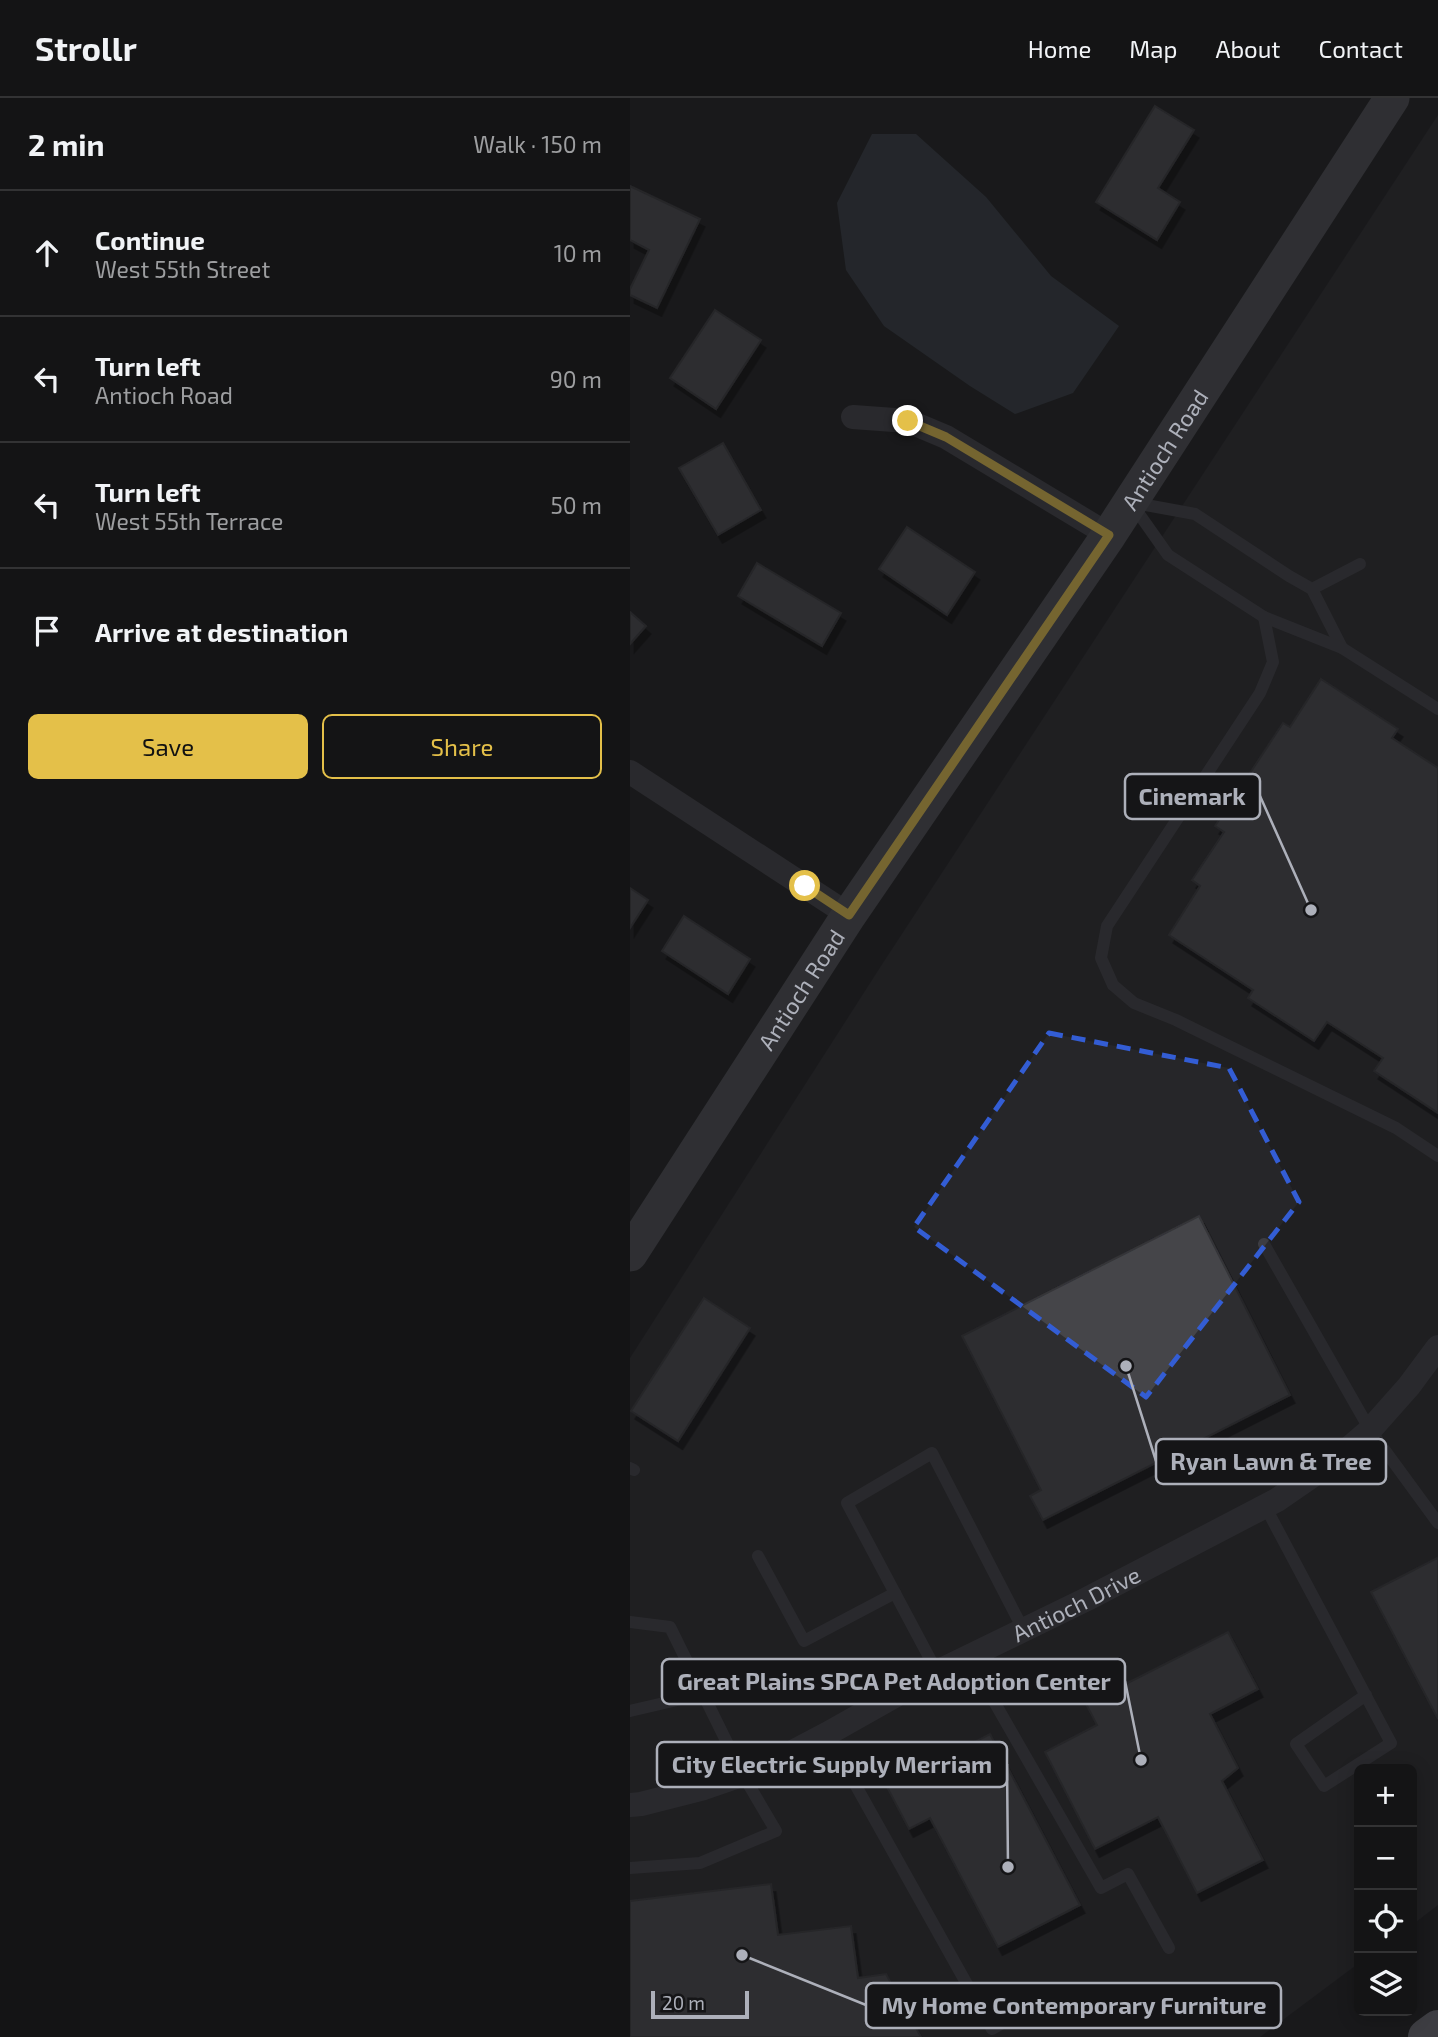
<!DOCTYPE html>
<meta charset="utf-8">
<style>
:root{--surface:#141415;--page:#212122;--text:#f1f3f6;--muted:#9d9ea0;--line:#333334;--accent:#e4c049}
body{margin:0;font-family:"Exo 2",sans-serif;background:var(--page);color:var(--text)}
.controls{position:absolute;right:21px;bottom:21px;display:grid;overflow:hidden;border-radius:10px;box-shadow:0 4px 18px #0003}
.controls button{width:63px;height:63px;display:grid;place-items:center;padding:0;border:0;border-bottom:2px solid var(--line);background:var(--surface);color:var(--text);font:35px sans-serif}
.scale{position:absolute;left:21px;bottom:18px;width:98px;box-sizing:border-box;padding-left:7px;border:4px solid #adb0ba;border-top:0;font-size:19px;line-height:24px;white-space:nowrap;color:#adb0ba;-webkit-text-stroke:5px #151517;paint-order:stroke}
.stop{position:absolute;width:21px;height:21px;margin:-16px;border:5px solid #e4c049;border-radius:50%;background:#fff}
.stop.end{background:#e4c049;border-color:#fff;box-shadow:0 2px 7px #0008}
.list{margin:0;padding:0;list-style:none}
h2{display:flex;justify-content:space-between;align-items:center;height:91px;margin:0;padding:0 28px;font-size:30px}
h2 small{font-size:23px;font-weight:400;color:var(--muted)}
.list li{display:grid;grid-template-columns:46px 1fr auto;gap:21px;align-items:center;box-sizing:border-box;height:126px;padding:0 28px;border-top:2px solid var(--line)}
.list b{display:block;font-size:26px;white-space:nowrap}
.list p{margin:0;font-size:23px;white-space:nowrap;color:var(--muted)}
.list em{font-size:23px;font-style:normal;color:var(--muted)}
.actions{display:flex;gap:14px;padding:21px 28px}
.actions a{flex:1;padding:16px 0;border:2px solid var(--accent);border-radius:10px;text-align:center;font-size:24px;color:var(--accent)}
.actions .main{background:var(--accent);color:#111}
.icon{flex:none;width:38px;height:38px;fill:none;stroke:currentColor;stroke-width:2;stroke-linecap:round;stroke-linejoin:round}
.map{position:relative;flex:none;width:808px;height:1939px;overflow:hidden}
header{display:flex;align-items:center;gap:42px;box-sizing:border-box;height:98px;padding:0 35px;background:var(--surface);border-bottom:2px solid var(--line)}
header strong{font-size:33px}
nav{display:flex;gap:38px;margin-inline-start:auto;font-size:24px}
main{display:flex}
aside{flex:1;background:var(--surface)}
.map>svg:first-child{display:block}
</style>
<header>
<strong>Strollr</strong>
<nav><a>Home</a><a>Map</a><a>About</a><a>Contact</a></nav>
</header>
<main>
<aside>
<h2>2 min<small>Walk · 150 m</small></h2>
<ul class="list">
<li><svg class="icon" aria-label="ahead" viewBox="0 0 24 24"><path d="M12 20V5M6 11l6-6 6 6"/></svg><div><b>Continue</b><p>West 55th Street</p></div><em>10 m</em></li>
<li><svg class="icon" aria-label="left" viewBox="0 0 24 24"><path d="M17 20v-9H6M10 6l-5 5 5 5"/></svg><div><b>Turn left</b><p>Antioch Road</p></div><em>90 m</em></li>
<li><svg class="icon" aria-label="left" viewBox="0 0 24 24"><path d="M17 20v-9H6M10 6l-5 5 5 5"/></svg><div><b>Turn left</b><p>West 55th Terrace</p></div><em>50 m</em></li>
<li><svg class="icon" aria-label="arrive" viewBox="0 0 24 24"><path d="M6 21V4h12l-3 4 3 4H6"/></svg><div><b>Arrive at destination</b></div></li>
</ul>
<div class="actions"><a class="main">Save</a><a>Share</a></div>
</aside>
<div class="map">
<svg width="808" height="1939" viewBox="0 0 808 1939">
<defs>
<filter id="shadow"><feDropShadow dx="4.5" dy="8" stdDeviation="0" flood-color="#0009"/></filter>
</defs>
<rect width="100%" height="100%" fill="#1a1a1c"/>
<polygon fill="#262629" points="808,17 808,1807 782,1827 782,1671 729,1671 729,1865 630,1939 0,1939 0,1260 251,868"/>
<polygon fill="#31373f" points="242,36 286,36 356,99 421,178 489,228 443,295 385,316 340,288 254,228 216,172 207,105"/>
<g fill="#444549" stroke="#343438" stroke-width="2" filter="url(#shadow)">
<polygon points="525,8 564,32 528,90 550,104 527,142 466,104"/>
<polygon points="0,88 70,121 27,210 0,197 0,191 19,152 0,142"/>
<polygon points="85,212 131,242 86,311 40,280"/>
<polygon points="93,345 131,412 88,437 49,370"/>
<polygon points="277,429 345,474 317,517 249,471"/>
<polygon points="127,465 211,515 192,548 108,498"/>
<polygon points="0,514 16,528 0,546"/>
<polygon points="691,581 768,631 762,640 808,670 808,1015 744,973 753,960 697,924 684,943 618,900 623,892 539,837 570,788 562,782 594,734 585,728 653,625 660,629"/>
<polygon points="0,790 18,802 0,830"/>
<polygon points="54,818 120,861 98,896 32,853"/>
<polygon points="569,1118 660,1297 413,1422 400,1398 411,1392 332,1238"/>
<polygon points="74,1200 120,1230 48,1343 1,1313"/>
<polygon points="807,1460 808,1462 808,1621 741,1494"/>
<polygon points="598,1534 628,1591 580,1616 608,1670 592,1683 633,1762 567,1795 528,1719 465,1751 415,1654 467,1627 456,1606"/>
<polygon points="360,1636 450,1807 368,1849 300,1720 279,1731 257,1689"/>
<polygon points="141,1786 148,1837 221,1828 228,1880 256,1876 291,1939 0,1939 0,1803"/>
</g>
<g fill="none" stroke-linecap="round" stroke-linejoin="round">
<g stroke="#3d3d43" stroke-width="12">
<polyline points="505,405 565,416 659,478 682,491 712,550"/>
<polyline points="502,406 538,457 634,519 712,550 808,611"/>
<polyline points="682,491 730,466"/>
<polyline points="634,519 643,564 630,595 477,828 471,860 483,887 504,905 546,922 766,1030 808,1058"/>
<polyline points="634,1146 740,1332 808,1425"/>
<polyline points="0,1370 4,1372"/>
<polyline points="635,1408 761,1645 694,1688 666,1646 736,1597"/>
<polyline points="128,1458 174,1543 265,1495"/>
<polyline points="0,1524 40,1529 113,1677 146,1733 70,1765 0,1770"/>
<polyline points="338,1558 471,1790 498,1776 539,1850"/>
<polyline points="307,1574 217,1405 302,1355 393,1531"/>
<polyline points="0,1613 73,1596"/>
<polyline points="197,1636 362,1931 423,1896"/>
</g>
<g stroke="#3d3d43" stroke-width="24">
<polyline points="223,319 278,323 316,339 479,437"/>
<polyline points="0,674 219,817"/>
<path id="s1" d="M0 1707 11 1706 74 1690 132 1670 197 1636 307 1574 457 1501 647 1402 705 1362 740 1332 779 1288 808 1249"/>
</g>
<path stroke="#494a50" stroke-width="35" id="s2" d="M0 1156 219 817 479 437 762 0"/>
<polyline stroke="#686971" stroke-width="38" points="797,1939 808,1931"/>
</g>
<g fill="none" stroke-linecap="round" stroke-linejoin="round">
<polyline stroke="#e4c049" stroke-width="9" points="175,788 219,817 479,437 316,339 278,323"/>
</g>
<path d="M0 0H808V1939H0ZM419 935 599 970 669 1104 516 1299 284 1129Z" fill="#1a1a1c" fill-opacity=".55" fill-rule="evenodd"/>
<path fill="none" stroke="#335dd4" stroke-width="5" stroke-dasharray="14 9" stroke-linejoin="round" d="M419 935 599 970 669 1104 516 1299 284 1129Z"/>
<g text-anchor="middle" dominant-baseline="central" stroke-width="5" stroke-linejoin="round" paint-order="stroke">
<g font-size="23" fill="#adb0ba" stroke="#151517">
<text stroke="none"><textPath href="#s2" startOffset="966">Antioch Road</textPath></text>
<text stroke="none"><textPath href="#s2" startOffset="315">Antioch Road</textPath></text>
<text stroke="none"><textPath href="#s1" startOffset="492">Antioch Drive</textPath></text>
</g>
</g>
<path fill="none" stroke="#adb0ba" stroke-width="2.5" d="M681 812L630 698M496 1268L526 1363M511 1662L495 1583M378 1769L377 1666M112 1857L236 1907"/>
<g fill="#adb0ba" stroke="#151517" stroke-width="2.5">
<circle cx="681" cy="812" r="7"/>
<circle cx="496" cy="1268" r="7"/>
<circle cx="511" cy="1662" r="7"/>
<circle cx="378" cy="1769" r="7"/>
<circle cx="112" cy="1857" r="7"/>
</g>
<g fill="#151517" stroke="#adb0ba" stroke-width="2.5">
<rect x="495" y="676" width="135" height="45" rx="7"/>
<rect x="526" y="1341" width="230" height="45" rx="7"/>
<rect x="32" y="1561" width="463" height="45" rx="7"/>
<rect x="27" y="1644" width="350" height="45" rx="7"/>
<rect x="236" y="1885" width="415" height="45" rx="7"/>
</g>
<g font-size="24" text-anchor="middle" font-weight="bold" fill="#adb0ba">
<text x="562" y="707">Cinemark</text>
<text x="641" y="1372">Ryan Lawn &amp; Tree</text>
<text x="264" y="1592">Great Plains SPCA Pet Adoption Center</text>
<text x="202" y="1675">City Electric Supply Merriam</text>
<text x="444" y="1916">My Home Contemporary Furniture</text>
</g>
</svg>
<div class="controls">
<button>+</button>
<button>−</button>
<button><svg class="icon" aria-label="locate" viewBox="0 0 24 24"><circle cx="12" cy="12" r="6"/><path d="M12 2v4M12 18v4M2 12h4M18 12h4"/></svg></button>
<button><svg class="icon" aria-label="layers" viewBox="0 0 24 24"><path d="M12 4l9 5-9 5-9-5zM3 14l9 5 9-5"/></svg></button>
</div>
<div class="scale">20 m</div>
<div class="stop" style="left:175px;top:788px"></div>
<div class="stop end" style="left:278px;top:323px"></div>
</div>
</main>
